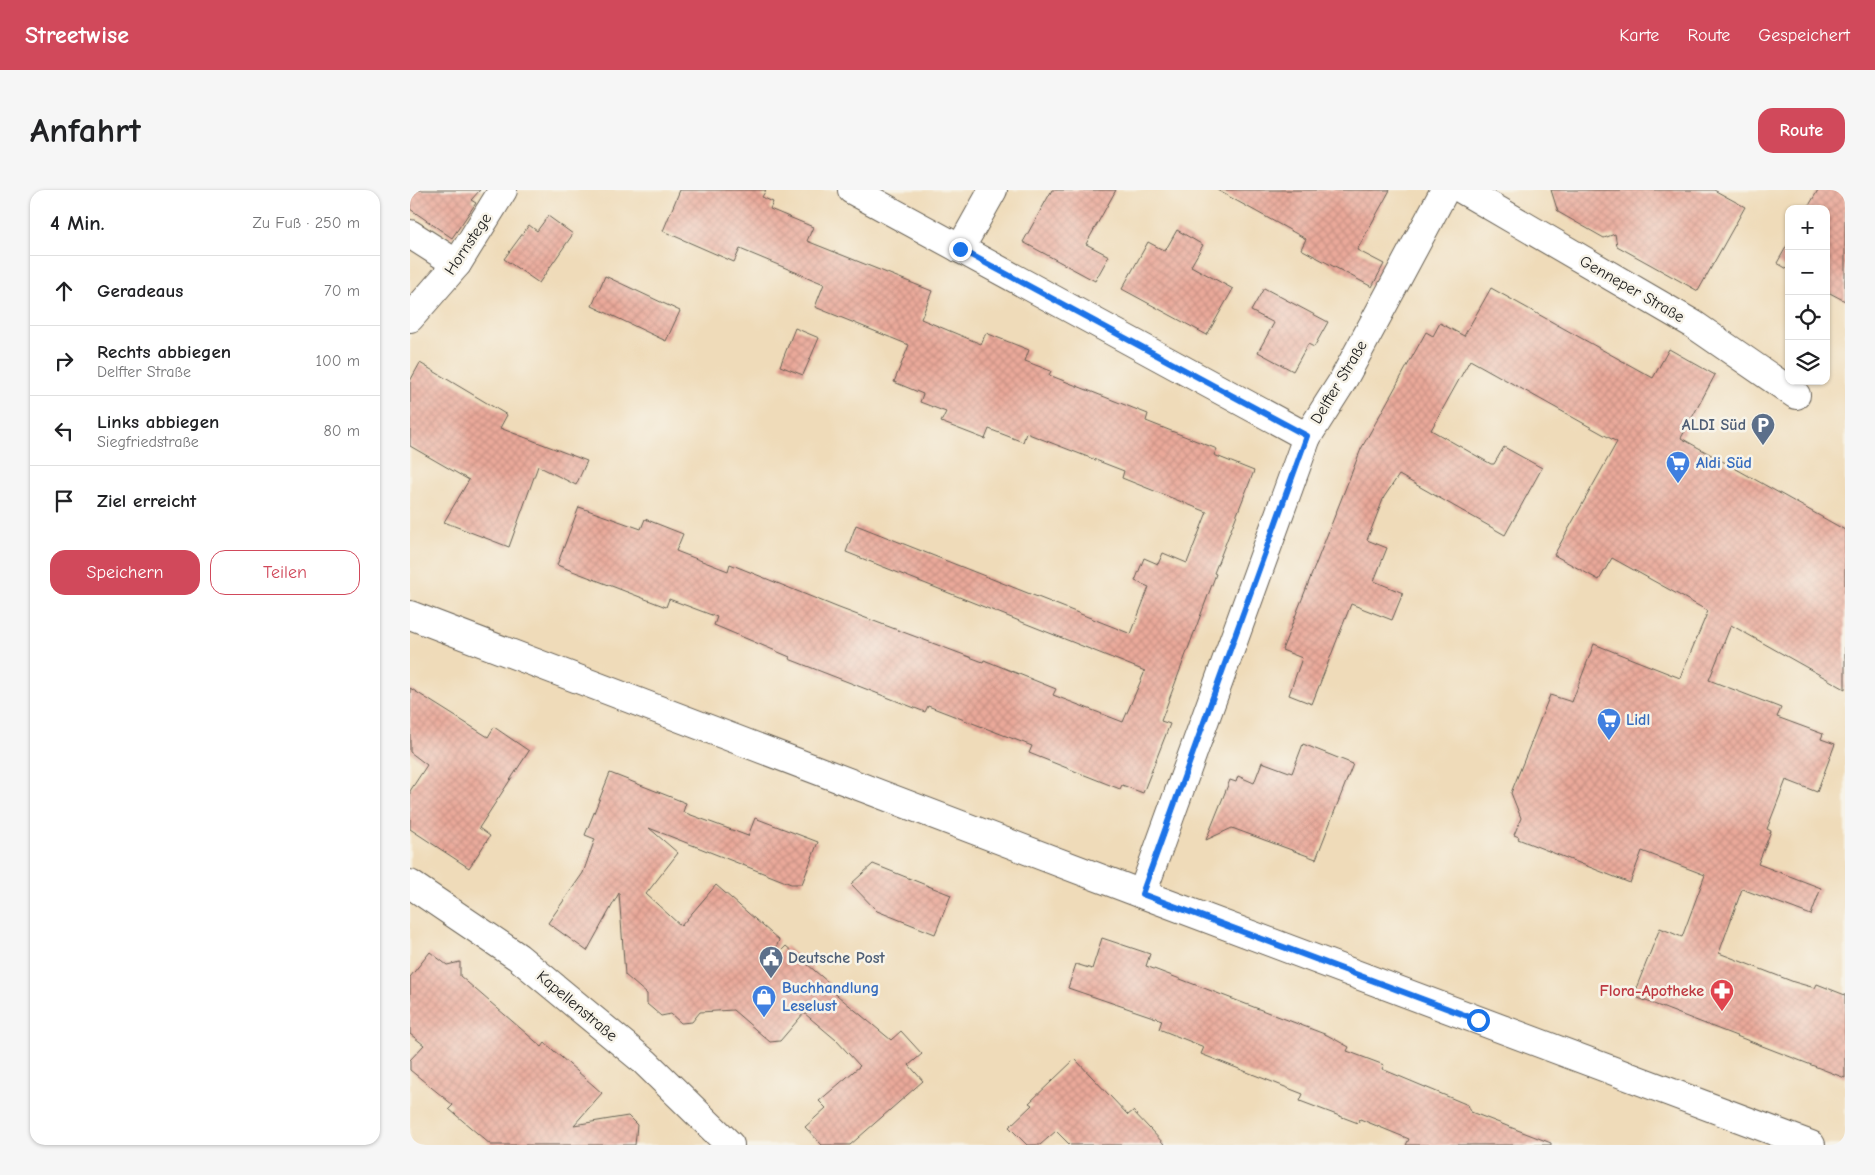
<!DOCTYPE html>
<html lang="de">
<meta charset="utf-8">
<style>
:root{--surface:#fff;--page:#f6f6f6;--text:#202124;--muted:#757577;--line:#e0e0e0;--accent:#d1495b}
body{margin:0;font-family:"Comic Neue",sans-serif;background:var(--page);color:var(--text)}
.controls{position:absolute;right:15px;top:15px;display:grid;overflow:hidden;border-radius:10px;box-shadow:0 1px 4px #0004}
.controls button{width:45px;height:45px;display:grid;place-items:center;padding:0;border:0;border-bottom:1px solid var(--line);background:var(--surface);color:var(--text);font:25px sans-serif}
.stop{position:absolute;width:15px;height:15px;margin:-11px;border:4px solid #1a73e8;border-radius:50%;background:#fff}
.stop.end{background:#1a73e8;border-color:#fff;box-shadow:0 1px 5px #0008}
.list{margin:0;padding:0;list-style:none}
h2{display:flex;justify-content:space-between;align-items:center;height:65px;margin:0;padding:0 20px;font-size:21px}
h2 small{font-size:16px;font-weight:400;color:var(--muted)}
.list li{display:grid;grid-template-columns:32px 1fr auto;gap:15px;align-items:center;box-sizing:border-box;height:70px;padding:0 20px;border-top:1px solid var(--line)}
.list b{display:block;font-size:19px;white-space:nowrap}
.list p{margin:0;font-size:16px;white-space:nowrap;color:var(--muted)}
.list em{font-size:16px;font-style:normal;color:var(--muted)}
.actions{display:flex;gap:10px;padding:15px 20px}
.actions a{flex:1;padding:11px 0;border:1px solid var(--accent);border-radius:15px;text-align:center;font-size:18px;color:var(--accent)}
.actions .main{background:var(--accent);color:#fff}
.icon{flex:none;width:28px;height:28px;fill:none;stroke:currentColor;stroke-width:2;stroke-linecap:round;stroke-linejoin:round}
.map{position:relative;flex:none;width:1435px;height:955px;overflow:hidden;border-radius:15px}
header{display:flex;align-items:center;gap:30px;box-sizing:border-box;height:70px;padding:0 25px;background:var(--accent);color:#fff}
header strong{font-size:24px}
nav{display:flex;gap:28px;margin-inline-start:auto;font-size:18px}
.intro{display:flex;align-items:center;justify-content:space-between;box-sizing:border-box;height:120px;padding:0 30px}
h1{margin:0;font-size:35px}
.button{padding:12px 22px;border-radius:15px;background:var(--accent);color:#fff;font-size:18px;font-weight:700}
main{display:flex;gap:30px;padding:0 30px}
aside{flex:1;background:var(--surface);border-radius:15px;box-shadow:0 1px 4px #0004}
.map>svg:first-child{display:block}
</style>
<header>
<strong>Streetwise</strong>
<nav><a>Karte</a><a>Route</a><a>Gespeichert</a></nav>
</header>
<div class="intro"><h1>Anfahrt</h1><a class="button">Route</a></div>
<main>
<aside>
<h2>4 Min.<small>Zu Fuß · 250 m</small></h2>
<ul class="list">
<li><svg class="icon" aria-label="ahead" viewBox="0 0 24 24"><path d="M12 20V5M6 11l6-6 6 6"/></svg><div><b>Geradeaus</b></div><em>70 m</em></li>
<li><svg class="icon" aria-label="right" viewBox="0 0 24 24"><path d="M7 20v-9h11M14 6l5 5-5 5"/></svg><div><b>Rechts abbiegen</b><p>Delfter Straße</p></div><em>100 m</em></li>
<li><svg class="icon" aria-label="left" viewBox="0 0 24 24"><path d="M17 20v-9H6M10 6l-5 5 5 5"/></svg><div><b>Links abbiegen</b><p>Siegfriedstraße</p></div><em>80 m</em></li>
<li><svg class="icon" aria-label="arrive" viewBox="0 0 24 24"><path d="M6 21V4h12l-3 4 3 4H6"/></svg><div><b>Ziel erreicht</b></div></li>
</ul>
<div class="actions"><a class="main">Speichern</a><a>Teilen</a></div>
</aside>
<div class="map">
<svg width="1435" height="955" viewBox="0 0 1435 955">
<defs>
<pattern id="building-cross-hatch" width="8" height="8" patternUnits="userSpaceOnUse" patternTransform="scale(1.25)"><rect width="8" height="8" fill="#eaa99a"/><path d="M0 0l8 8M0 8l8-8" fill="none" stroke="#c89184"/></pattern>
</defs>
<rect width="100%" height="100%" fill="#f7f3e8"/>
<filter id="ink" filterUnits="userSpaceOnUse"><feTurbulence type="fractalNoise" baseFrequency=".02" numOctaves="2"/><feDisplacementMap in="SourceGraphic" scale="10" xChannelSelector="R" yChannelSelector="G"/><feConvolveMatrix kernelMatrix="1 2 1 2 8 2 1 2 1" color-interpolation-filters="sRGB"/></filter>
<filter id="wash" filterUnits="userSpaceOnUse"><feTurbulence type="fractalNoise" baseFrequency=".0096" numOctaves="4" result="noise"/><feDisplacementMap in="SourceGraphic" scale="20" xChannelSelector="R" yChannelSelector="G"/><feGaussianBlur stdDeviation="1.12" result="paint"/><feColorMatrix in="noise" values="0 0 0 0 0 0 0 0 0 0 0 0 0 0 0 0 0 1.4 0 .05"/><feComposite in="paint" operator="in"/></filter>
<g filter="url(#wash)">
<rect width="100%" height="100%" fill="#efdbb9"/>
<g id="blocks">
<g fill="url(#building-cross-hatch)">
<polygon points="0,0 70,0 61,10 66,13 42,48 0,19"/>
<polygon points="270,0 356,0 352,7 363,12 360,19 403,37 397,51 522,101 511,129 571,154 576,143 619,160 615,171 641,181 639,185 738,224 736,231 807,259 804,265 844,281 804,383 806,384 751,531 760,534 733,603 712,595 710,599 619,563 622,556 518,516 515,522 379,469 380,467 304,435 307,427 259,409 256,417 147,375 169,317 231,339 235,329 273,344 266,361 318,381 320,374 429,418 573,472 574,470 646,499 643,505 713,532 735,481 436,362 446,335 721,444 739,397 725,391 734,368 748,374 753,363 777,373 797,322 712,288 714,281 616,243 613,252 579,239 575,249 531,232 536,222 510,212 513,204 484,192 499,155 405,117 414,94 330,59 324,72 253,41"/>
<polygon points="642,0 706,0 676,54 699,66 685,91 613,52"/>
<polygon points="807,0 980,0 947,60 974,74 962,97 891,59 896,49"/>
<polygon points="1141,0 1304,0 1335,17 1288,101 1207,56 1205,44 1194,48 1148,22"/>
<polygon points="1408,0 1435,0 1435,111 1416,101 1416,19 1397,19"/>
<polygon points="138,26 163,44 129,93 94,69 119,35 127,41"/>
<polygon points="767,40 793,55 781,76 823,99 797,145 712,99 738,52 755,61"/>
<polygon points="1379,52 1379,80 1367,73"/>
<polygon points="195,86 270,121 256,151 182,116"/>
<polygon points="854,98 918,132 904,157 898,154 883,181 848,162 864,133 841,121"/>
<polygon points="1081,98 1243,188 1259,159 1305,185 1271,248 1435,340 1435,499 1321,435 1299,490 1371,518 1367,527 1413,544 1411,549 1425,554 1407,602 1376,590 1357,639 1361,641 1348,674 1411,698 1401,725 1332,699 1309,763 1384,792 1405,798 1407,794 1435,805 1435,888 1223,806 1250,738 1272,747 1295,685 1232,661 1220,693 1108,649 1109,647 1104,645 1111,628 1101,603 1140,505 1162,512 1184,454 1270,488 1298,421 1202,368 1189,390 1144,365 1207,252 1060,170 1021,240 1081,274 1084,274 1094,257 1132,278 1095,345 989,285 974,307 957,350 977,358 964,391 993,403 982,430 941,414 902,514 879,505 892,468 872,460 951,259 1016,142 1023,146 1030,133 1054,146"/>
<polygon points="385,138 409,148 393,185 370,176"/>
<polygon points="10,173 97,225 90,238 177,271 166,295 128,276 99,357 34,332 59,290 0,256 0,191"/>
<polygon points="0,498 78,547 84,537 119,561 69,638 80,646 59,678 0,639 0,601 17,575 0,562"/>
<polygon points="893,554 943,574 906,669 822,638 796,650 820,590 826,592 828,586 844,593 852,572 882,583"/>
<polygon points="200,583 276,613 273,622 338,646 345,628 408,652 392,694 381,694 239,638 268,663 236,704 271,736 306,695 369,750 361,771 376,756 419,793 416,796 481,850 491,841 512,864 499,875 513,891 440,955 412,955 395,937 416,918 409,911 450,876 426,850 394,823 370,851 360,852 323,820 290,822 282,832 271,833 261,824 251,826 237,814 237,804 215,785 209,703 177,761 138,733 173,683 185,649 175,645"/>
<polygon points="463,674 541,705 525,744 467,721 441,694"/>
<polygon points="692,748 740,764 736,776 917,845 939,857 937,861 974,875 972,879 1058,915 1061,922 1141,953 1141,955 996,955 999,949 950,929 948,933 890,911 893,904 791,864 794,857 749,839 752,830 658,798 666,774 682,779"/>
<polygon points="20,762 37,775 50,772 50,786 132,857 135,853 192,903 164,935 218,926 227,935 225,955 81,955 39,919 43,915 0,880 0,870 14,855 0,844 0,787"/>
<polygon points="665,869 718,925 723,921 755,955 660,955 646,941 630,955 617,955 599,937 622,915 619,913"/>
</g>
</g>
</g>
<g filter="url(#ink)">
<use href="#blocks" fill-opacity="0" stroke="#665f53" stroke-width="1"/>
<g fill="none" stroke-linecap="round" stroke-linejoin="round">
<defs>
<g id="minor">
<polyline points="442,0 897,247"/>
<polyline points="1053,0 1283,134 1386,205"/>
<polyline points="0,44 47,74"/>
<polyline points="550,59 583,0"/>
<polyline points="0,128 47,74 93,0"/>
<polyline points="0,694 108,767 235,872 320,955"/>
<polyline points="732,704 897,247 932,192 1035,0"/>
</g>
<polyline id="major" points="0,425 732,704 1401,955"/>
</defs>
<use href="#minor" stroke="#665f53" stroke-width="30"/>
<use href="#major" stroke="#665f53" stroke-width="30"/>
<use href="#minor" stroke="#fff" stroke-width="28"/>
<use href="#major" stroke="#fff" stroke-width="28"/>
</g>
</g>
<g fill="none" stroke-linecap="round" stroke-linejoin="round" filter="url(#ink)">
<polyline stroke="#1a73e8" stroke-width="6" points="550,59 897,246 732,704 1068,830"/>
</g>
<defs>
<symbol id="parking-pin" viewBox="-11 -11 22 30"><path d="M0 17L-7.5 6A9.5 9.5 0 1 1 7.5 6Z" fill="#5c6f8a" stroke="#f7f3e8"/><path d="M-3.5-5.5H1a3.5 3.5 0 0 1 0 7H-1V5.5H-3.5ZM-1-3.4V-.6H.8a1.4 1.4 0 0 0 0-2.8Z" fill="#fff"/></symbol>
<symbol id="supermarket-pin" viewBox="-11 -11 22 30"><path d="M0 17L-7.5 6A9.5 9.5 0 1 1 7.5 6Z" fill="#3f7fe0" stroke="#f7f3e8"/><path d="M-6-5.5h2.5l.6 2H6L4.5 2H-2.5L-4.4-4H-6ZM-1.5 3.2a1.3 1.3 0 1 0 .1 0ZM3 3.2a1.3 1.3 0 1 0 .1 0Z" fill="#fff"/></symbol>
<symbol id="civic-pin" viewBox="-11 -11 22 30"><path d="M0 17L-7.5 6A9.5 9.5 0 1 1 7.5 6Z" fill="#5c6f8a" stroke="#f7f3e8"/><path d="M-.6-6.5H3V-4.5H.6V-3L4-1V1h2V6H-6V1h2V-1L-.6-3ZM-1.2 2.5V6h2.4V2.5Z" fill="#fff"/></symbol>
<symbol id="pharmacy-pin" viewBox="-11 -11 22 30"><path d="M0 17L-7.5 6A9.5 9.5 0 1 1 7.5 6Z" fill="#e0444e" stroke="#f7f3e8"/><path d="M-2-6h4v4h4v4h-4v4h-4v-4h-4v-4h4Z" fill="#fff"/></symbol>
<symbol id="shop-pin" viewBox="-11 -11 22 30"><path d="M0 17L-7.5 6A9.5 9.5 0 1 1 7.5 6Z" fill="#3f7fe0" stroke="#f7f3e8"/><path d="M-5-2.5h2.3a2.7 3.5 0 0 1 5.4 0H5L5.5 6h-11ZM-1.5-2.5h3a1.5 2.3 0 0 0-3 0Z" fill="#fff"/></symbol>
</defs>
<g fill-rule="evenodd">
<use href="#parking-pin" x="1339" y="221" width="28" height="38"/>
<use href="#supermarket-pin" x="1254" y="259" width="28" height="38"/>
<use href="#supermarket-pin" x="1185" y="516" width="28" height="38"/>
<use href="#civic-pin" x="347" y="754" width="28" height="38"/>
<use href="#pharmacy-pin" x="1298" y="787" width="28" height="38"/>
<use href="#shop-pin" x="340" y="793" width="28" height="38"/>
</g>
<g text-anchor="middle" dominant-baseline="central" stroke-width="5" stroke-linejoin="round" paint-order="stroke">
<g font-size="16" fill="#1c1c1c" stroke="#f7f3e8">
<text transform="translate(58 54) rotate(-56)">Hornstege</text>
<text transform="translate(1222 99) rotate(30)">Genneper Straße</text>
<text transform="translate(929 192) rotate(-59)">Delfter Straße</text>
<text transform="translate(167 816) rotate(40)">Kapellenstraße</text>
</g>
<g font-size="16" font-weight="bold" fill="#4e5e75" stroke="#f7f3e8" text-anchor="end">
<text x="1336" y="235">ALDI Süd</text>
<text x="378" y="768" text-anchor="start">Deutsche Post</text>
</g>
<g font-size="16" font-weight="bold" fill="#366cbe" stroke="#f7f3e8" text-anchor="start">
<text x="1286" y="273">Aldi Süd</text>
<text x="1216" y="530">Lidl</text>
<text x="372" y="798">Buchhandlung<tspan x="372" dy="18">Leselust</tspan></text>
</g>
<g font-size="16" font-weight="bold" fill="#be3a42" stroke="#f7f3e8" text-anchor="end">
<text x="1294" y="801">Flora-Apotheke</text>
</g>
</g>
</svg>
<div class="controls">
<button>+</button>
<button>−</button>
<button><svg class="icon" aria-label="locate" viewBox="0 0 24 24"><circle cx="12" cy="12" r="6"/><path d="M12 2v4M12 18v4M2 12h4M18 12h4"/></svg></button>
<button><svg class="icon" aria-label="layers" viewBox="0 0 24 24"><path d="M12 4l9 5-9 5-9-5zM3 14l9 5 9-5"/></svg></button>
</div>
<div class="stop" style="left:1068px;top:830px"></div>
<div class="stop end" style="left:550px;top:59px"></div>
</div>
</main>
